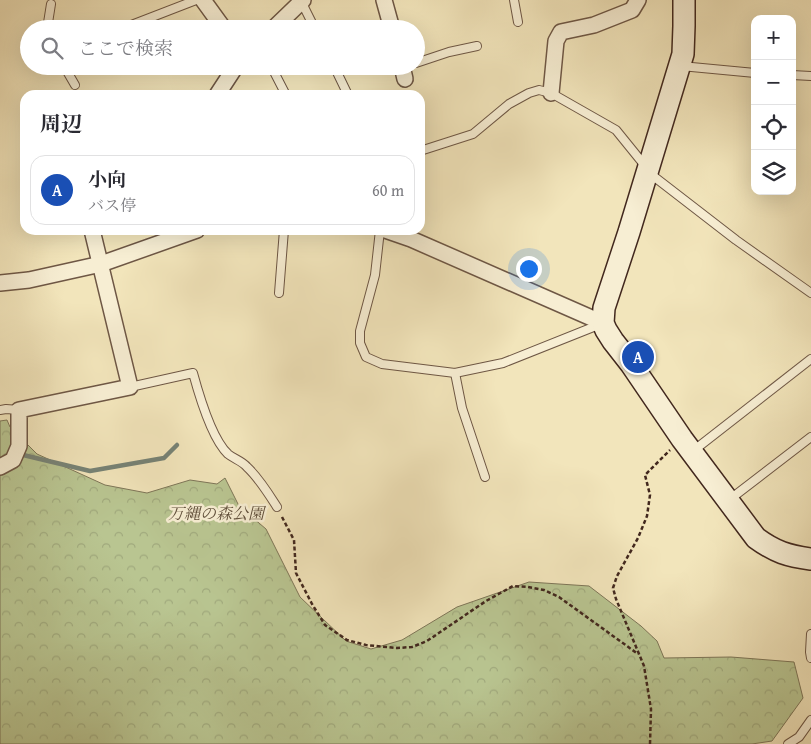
<!DOCTYPE html>
<html lang="ja">
<meta charset="utf-8">
<style>
:root{--surface:#fff;--page:#f2f2f3;--text:#2b2b33;--muted:#7c7c81;--line:#e1e1e2;--accent:#0f766e}
body{margin:0;font-family:"Gentium Book Plus","Noto Serif JP",serif;background:var(--page);color:var(--text)}
.controls{position:absolute;right:15px;top:15px;display:grid;overflow:hidden;border-radius:10px;box-shadow:0 5px 20px #0002}
.controls button{width:45px;height:45px;display:grid;place-items:center;padding:0;border:0;border-bottom:1px solid var(--line);background:var(--surface);color:var(--text);font:25px sans-serif}
.you{position:absolute;left:528px;top:268px;width:18px;height:18px;margin:-12px;border:4px solid #fff;border-radius:50%;background:#1a73e8;box-shadow:0 0 0 8px #1a73e833}
.badge{display:grid;place-items:center;width:32px;height:32px;border-radius:50%;background:var(--accent);color:#fff;font-size:16px;font-weight:700}
.pin{position:absolute;translate:-50% -50%;border:2px solid #fff;box-shadow:0 1px 5px #0006}
.list{margin:0;padding:0;list-style:none}
h2{display:flex;justify-content:space-between;align-items:center;height:65px;margin:0;padding:0 20px;font-size:21px}
h2 small{font-size:16px;font-weight:400;color:var(--muted)}
.list li{display:grid;grid-template-columns:32px 1fr auto;gap:15px;align-items:center;box-sizing:border-box;height:70px;margin:0 10px 10px;padding:0 10px;border:1px solid var(--line);border-radius:15px}
.list b{display:block;font-size:19px;white-space:nowrap}
.list p{margin:0;font-size:16px;white-space:nowrap;color:var(--muted)}
.list em{font-size:16px;font-style:normal;color:var(--muted)}
.icon{flex:none;width:28px;height:28px;fill:none;stroke:currentColor;stroke-width:2;stroke-linecap:round;stroke-linejoin:round}
.map{position:relative;flex:none;width:811px;height:744px;overflow:hidden}
.search{position:absolute;background:var(--surface);box-shadow:0 5px 20px #0002;left:20px;top:20px;width:405px;height:55px;display:flex;align-items:center;gap:12px;box-sizing:border-box;padding:0 18px;border-radius:28px;color:var(--muted);font-size:19px}
.panel{position:absolute;background:var(--surface);box-shadow:0 5px 20px #0002;left:20px;top:90px;width:405px;height:145px;border-radius:15px}
.map>svg:first-child{display:block}
</style>
<div class="map">
<svg width="811" height="744" viewBox="0 0 811 744">
<defs>
<pattern id="forest-crowns" width="20" height="18" patternUnits="userSpaceOnUse" patternTransform="scale(1.25)"><rect width="20" height="18" fill="#b9c591"/><path d="M2 6a3 3 0 1 1 6 0M12 15a3 3 0 1 1 6 0" fill="none" stroke="#a0a97d"/></pattern>
</defs>
<rect width="100%" height="100%" fill="#f2e5bb"/>
<filter id="stains"><feTurbulence type="fractalNoise" baseFrequency=".004" numOctaves="4"/><feColorMatrix values="0 0 0 0 .2 0 0 0 0 .09 0 0 0 0 .02 0 0 0 .5 -.17"/></filter>
<radialGradient id="worn" r=".72"><stop offset=".6" stop-color="#630" stop-opacity="0"/><stop offset="1" stop-color="#630" stop-opacity=".3"/></radialGradient>
<polygon fill="url(#forest-crowns)" stroke="#7e7658" points="7,420 10,427 37,454 105,485 147,493 190,480 217,484 225,478 239,506 266,529 300,597 346,641 371,649 402,640 457,607 529,582 589,586 641,626 657,641 664,658 731,657 794,662 803,698 772,741 752,744 0,744 0,421"/>
<g fill="none" stroke-linecap="round" stroke-linejoin="round">
<polyline stroke="#778376" stroke-width="4.5" points="19,454 90,471 164,458 177,445"/>
<defs>
<g id="lane">
<polyline points="514,0 518,22"/>
<polyline points="301,1 315,29"/>
<polyline points="47,29 51,4"/>
<polyline points="121,29 196,0"/>
<polyline points="416,63 449,52 477,46"/>
<polyline points="64,66 75,85"/>
<polyline points="271,66 286,95"/>
<polyline points="334,66 348,95"/>
<polyline points="681,66 755,73"/>
<polyline points="792,75 811,76"/>
<polyline points="420,151 473,134 509,104 529,93 539,90 551,93 616,130 646,167"/>
<polyline points="648,172 736,240 811,293"/>
<polyline points="380,230 375,275 360,331 360,343 366,357 382,364 455,373 503,363 601,324"/>
<polyline points="279,293 284,230"/>
<polyline points="455,373 462,408 485,477"/>
<path d="M130 387 193 373C199 395 212 439 228 454 234 459 242 461 247 467 259 478 268 493 277 507"/>
<polyline points="0,410 6,409 19,410"/>
<polyline points="693,451 811,359"/>
<polyline points="729,500 811,437"/>
<polyline points="811,634 810,652 811,658"/>
<polyline points="788,744 799,737 811,720"/>
</g>
<g id="street">
<polyline points="203,0 224,29"/>
<polyline points="384,0 392,29"/>
<polyline points="273,29 303,0"/>
<polyline points="402,66 405,79"/>
<polyline points="551,93 556,41 561,32 594,25 632,10 638,0"/>
<polyline points="217,95 236,66"/>
<polyline points="385,230 411,239 603,323"/>
<polyline points="0,283 29,280 101,264 197,230"/>
<polyline points="0,467 13,460 19,446 19,410 130,387 92,230"/>
</g>
<path id="secondary" d="M684 0V26L683 54 629 232 604 308 603 323 606 330 613 341 631 364 682 439 756 538C775 552 788 556 811 559"/>
</defs>
<use href="#lane" stroke="#6e5745" stroke-width="10"/>
<use href="#street" stroke="#6e5745" stroke-width="18"/>
<use href="#secondary" stroke="#42281e" stroke-width="24"/>
<g stroke="#42281e" stroke-width="2.5" stroke-dasharray="4 2.5" stroke-linecap="butt">
<polyline points="282,517 294,540 296,573 312,604 325,625 347,640 366,645 397,648 412,647 427,641 486,601 513,586 528,587 544,590 559,597 638,654"/>
<polyline points="650,744 651,709 644,666 616,599 613,588 617,576 638,538 647,516 650,495 645,475 670,450"/>
</g>
<use href="#lane" stroke="#f7eed3" stroke-width="8"/>
<use href="#street" stroke="#f7eed3" stroke-width="15"/>
<use href="#secondary" stroke="#f7eed3" stroke-width="21"/>
</g>
<g text-anchor="middle" dominant-baseline="central" stroke-width="5" stroke-linejoin="round" paint-order="stroke">
<g font-size="16" font-style="italic" fill="#604f3b" stroke="#f7eed3">
<text x="216" y="513">万縄の森公園</text>
</g>
</g>
<rect width="100%" height="100%" filter="url(#stains)"/>
<rect width="100%" height="100%" fill="url(#worn)"/>
</svg>
<div class="controls">
<button>+</button>
<button>−</button>
<button><svg class="icon" aria-label="locate" viewBox="0 0 24 24"><circle cx="12" cy="12" r="6"/><path d="M12 2v4M12 18v4M2 12h4M18 12h4"/></svg></button>
<button><svg class="icon" aria-label="layers" viewBox="0 0 24 24"><path d="M12 4l9 5-9 5-9-5zM3 14l9 5 9-5"/></svg></button>
</div>
<div class="you"></div>
<div class="pin badge" style="left:638px;top:357px;background:#1a4fb4">A</div>
<div class="search"><svg class="icon" aria-label="search" viewBox="0 0 24 24"><circle cx="10" cy="10" r="6"/><path d="M15 15l6 6"/></svg>ここで検索</div>
<section class="panel">
<h2>周辺<small></small></h2>
<ul class="list">
<li><span class="badge" style="background:#1a4fb4">A</span><div><b>小向</b><p>バス停</p></div><em>60 m</em></li>
</ul>
</section>
</div>
